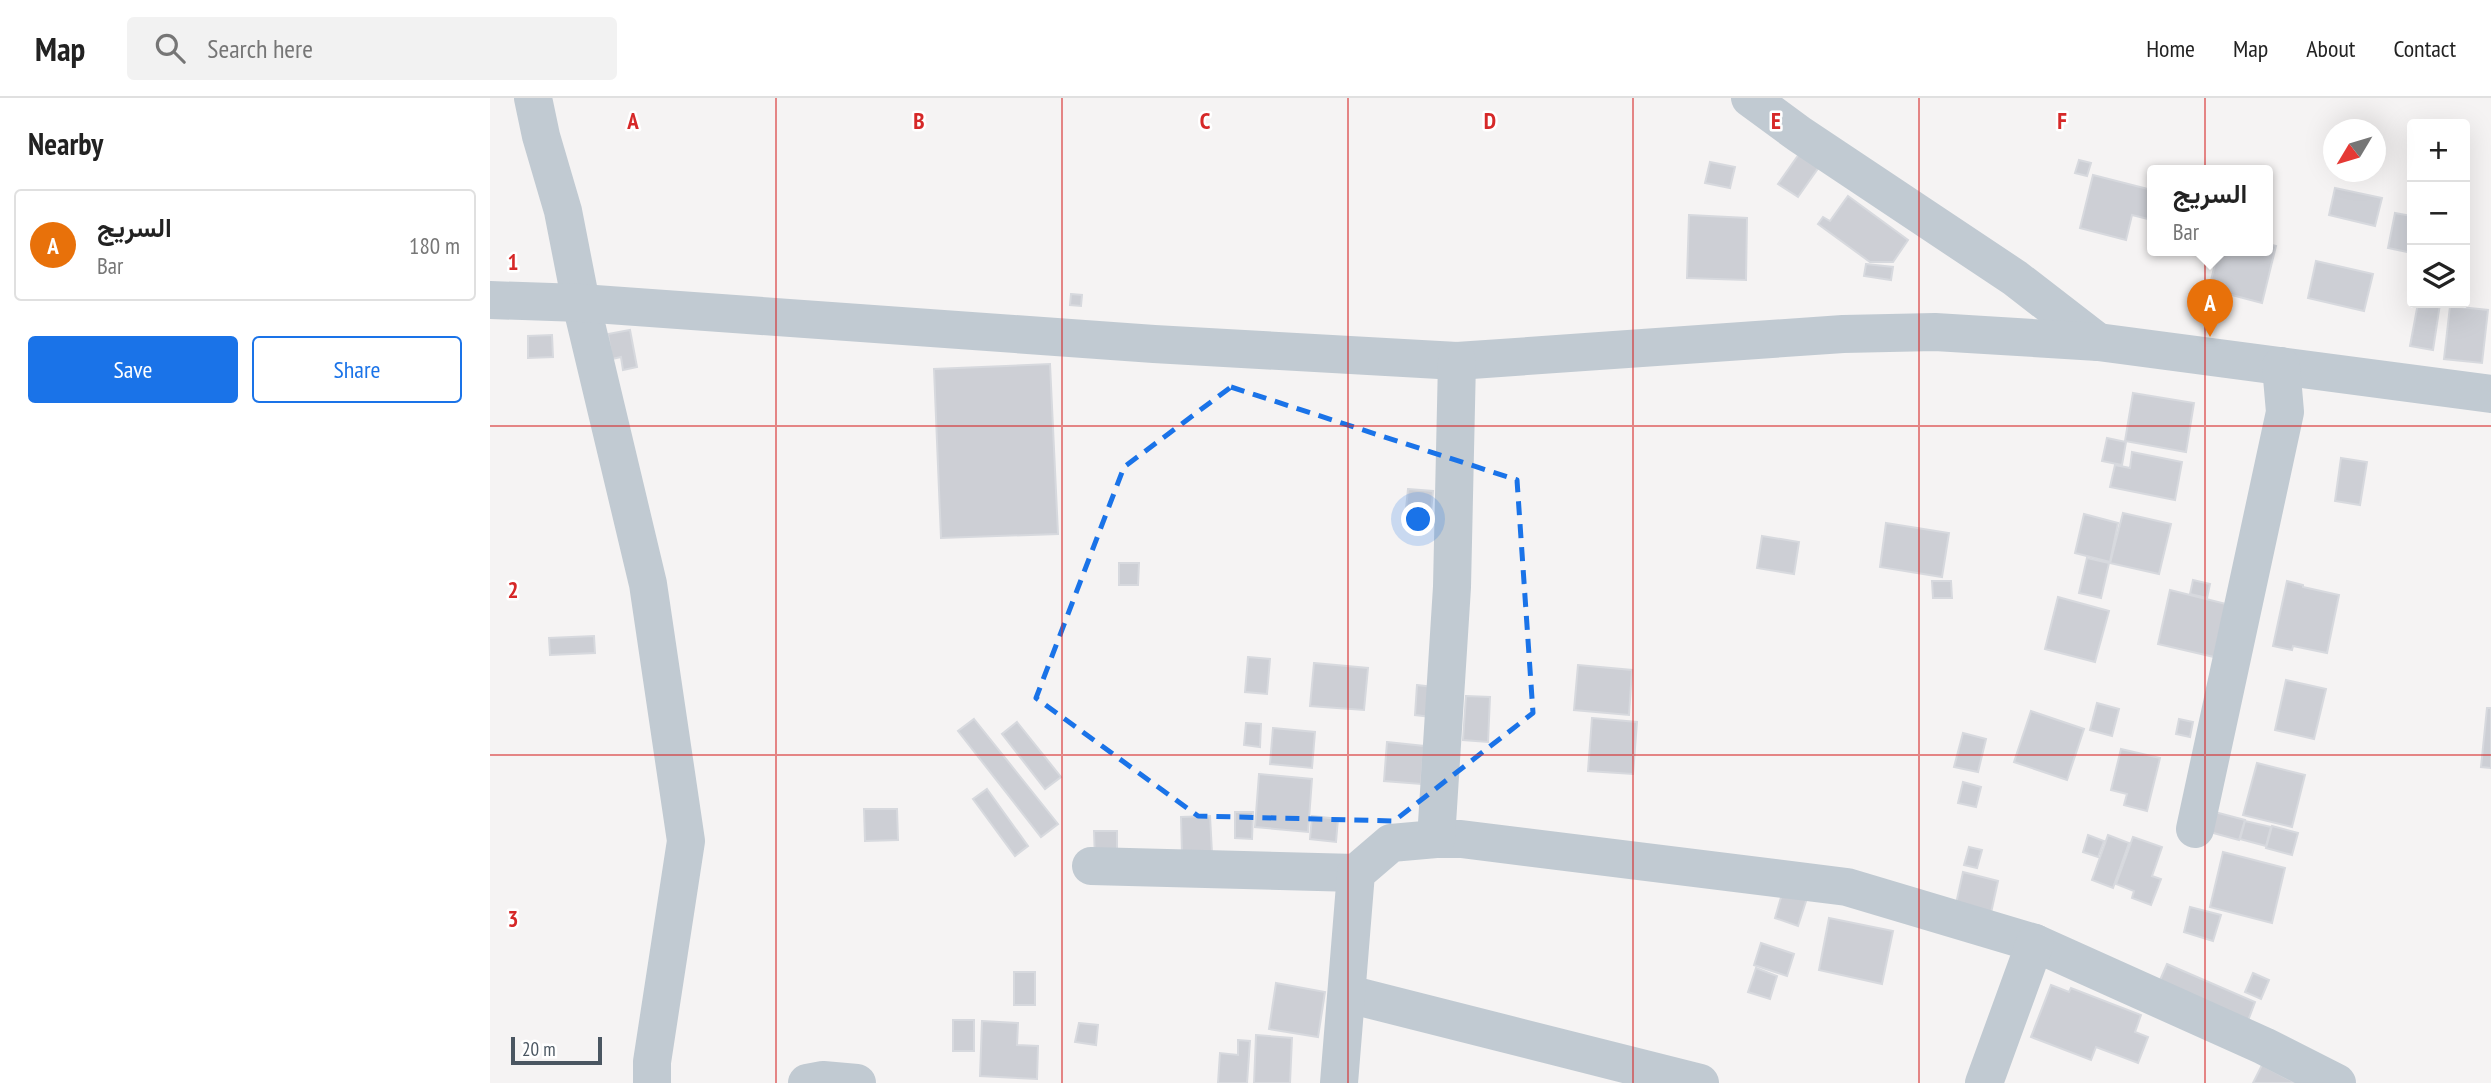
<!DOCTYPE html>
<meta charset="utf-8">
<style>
:root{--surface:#fff;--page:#f2f2f2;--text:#222;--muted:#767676;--line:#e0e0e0;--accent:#1a73e8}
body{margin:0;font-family:"PT Sans Narrow",Vazirmatn,sans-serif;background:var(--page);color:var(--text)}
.controls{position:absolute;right:21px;top:21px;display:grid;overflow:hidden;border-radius:7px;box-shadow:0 7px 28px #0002}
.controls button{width:63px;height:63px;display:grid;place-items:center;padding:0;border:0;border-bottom:2px solid var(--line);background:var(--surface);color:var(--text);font:35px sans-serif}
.compass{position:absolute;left:1833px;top:21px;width:63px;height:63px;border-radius:50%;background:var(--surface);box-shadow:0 7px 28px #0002;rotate:232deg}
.scale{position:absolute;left:21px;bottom:18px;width:91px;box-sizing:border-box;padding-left:7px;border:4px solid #4a5661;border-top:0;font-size:19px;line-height:24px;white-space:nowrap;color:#4a5661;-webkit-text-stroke:5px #fff;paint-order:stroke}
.you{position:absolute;left:929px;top:422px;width:24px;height:24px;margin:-18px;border:5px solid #fff;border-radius:50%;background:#1a73e8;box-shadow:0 0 0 10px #1a73e833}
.badge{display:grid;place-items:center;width:46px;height:46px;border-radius:50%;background:var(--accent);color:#fff;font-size:23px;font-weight:700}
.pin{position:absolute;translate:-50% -58px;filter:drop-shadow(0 2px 4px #0008)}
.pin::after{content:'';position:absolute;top:37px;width:24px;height:21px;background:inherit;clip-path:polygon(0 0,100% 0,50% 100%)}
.popup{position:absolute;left:1657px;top:67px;width:126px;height:91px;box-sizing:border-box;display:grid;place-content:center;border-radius:7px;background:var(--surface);filter:drop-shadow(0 2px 5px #0005);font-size:23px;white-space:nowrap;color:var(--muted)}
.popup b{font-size:26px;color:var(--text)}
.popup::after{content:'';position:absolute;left:50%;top:100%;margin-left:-14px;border:14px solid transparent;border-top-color:var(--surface)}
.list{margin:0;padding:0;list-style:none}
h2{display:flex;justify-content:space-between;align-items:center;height:91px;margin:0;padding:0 28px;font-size:30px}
h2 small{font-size:23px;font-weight:400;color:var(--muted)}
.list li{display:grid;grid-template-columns:46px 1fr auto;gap:21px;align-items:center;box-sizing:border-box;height:112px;margin:0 14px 14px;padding:0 14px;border:2px solid var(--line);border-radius:7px}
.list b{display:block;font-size:26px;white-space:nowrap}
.list p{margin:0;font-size:23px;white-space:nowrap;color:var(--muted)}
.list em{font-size:23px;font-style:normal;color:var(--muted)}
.actions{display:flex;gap:14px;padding:21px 28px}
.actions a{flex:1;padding:16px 0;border:2px solid var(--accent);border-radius:7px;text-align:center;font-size:24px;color:var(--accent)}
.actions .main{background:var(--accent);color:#fff}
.icon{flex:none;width:38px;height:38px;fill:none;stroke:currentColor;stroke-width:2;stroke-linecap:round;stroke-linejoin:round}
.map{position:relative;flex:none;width:2001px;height:985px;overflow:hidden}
header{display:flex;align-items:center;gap:42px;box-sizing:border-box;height:98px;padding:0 35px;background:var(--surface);border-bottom:2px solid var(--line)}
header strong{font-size:33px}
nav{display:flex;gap:38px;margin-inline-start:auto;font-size:24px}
.search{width:490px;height:63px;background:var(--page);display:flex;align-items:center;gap:18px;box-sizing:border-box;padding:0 24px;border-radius:7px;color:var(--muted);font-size:26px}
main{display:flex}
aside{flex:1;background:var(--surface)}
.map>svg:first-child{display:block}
</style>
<header>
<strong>Map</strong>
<div class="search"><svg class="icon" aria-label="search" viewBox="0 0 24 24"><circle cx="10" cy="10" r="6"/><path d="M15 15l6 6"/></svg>Search here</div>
<nav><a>Home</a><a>Map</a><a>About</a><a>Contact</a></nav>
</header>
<main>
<aside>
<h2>Nearby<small></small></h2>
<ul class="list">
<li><span class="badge" style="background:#e8710a">A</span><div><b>السريج</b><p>Bar</p></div><em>180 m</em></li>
</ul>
<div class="actions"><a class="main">Save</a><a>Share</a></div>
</aside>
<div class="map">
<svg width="2001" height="985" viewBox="0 0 2001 985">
<rect width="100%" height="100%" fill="#f5f3f3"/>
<g fill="#cdcfd5" stroke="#d7d9de" stroke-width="2">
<polygon points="1309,56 1329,69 1308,99 1288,86"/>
<polygon points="1589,62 1601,65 1597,78 1585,75"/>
<polygon points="1220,64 1245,69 1240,90 1215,85"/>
<polygon points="1603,77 1662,92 1662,104 1658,121 1642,117 1636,142 1590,130"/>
<polygon points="1845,90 1892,100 1885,128 1839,117"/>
<polygon points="1358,98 1418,142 1403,164 1380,164 1328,126 1333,119 1340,123"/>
<polygon points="1905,115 1922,118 1922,155 1898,150"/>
<polygon points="1199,117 1257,120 1256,182 1197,180"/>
<polygon points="1778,146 1786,148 1772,205 1719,191 1728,153 1778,153"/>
<polygon points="1826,163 1883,176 1874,213 1818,200"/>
<polygon points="1376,166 1403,169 1401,182 1374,178"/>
<polygon points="581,196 592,197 591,208 580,207"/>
<polygon points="1928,205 1950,206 1943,252 1920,248"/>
<polygon points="1960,208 1998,212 1992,265 1954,261"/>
<polygon points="140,232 147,269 133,272 131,259 122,261 118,236"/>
<polygon points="62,237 63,259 38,260 38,238"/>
<polygon points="560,266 568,436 451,440 444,271"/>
<polygon points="1643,295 1704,305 1696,354 1635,343"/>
<polygon points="1617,340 1636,344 1632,367 1612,363"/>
<polygon points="1642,354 1692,364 1685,402 1620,389 1625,367 1640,370"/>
<polygon points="1851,360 1877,364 1870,407 1845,403"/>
<polygon points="918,391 943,393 941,414 916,411"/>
<polygon points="1633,415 1681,426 1669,476 1620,465"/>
<polygon points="1594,416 1628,425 1620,464 1585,455"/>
<polygon points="1396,425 1459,435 1452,479 1390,469"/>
<polygon points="1272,438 1309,444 1304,476 1267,470"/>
<polygon points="1597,460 1619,465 1611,500 1589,495"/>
<polygon points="629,465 649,465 648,487 629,487"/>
<polygon points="1703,482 1720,486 1717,500 1700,496"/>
<polygon points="1442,483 1461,483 1462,500 1443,500"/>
<polygon points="1797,483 1813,487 1813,489 1849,497 1837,555 1803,548 1802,552 1783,548"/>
<polygon points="1680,492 1736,506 1724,559 1668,546"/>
<polygon points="1568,499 1619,513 1605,564 1555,551"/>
<polygon points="104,538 105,555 60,557 59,540"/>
<polygon points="758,559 780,561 777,596 755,594"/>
<polygon points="824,565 878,570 874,612 820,608"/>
<polygon points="1088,567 1142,572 1139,617 1084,612"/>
<polygon points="1796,582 1836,591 1824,641 1785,632"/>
<polygon points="927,587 943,589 941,619 925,617"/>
<polygon points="976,598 1000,599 998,644 973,642"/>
<polygon points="1607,605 1629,611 1622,638 1600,632"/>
<polygon points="1997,610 2001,610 2001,670 1991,669"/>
<polygon points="1541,613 1594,631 1577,682 1524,664"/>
<polygon points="1102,620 1147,624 1143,676 1098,673"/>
<polygon points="484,621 568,726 551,739 468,633"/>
<polygon points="1689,621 1703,624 1700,639 1686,636"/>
<polygon points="527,624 571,679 555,691 512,636"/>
<polygon points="756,625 771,626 770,649 754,647"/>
<polygon points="783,630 825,634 822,670 780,666"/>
<polygon points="1473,635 1496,641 1488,674 1464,669"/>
<polygon points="897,644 934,648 931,686 894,683"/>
<polygon points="1631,651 1670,660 1657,713 1634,707 1637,696 1621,692"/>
<polygon points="1767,665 1815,677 1802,729 1753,717"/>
<polygon points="769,676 822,681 818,734 765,729"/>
<polygon points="1473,684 1491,689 1486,709 1468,705"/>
<polygon points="497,691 538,748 525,758 483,701"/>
<polygon points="374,711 407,711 408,742 375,743"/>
<polygon points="1721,713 1755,722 1749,742 1716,733"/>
<polygon points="745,714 763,714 762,741 745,740"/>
<polygon points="720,718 722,755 692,756 691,719"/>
<polygon points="822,718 848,721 846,744 820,741"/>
<polygon points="1755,723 1781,729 1776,748 1750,741"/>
<polygon points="1782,728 1808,735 1802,757 1776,750"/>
<polygon points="604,733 627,733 627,762 605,762"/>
<polygon points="1598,737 1614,743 1608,759 1593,754"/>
<polygon points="1618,737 1639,745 1623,790 1602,782"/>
<polygon points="1643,739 1672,749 1662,778 1671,781 1661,807 1642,800 1644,793 1626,786"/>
<polygon points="1479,749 1492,752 1487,770 1474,767"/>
<polygon points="1733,754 1795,770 1782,825 1720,809"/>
<polygon points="1473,774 1508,783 1501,815 1466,806"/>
<polygon points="1294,789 1318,797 1308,828 1285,820"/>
<polygon points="1700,809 1731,817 1723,843 1694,834"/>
<polygon points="1339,820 1403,833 1392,886 1329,872"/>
<polygon points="1271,845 1304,856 1297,878 1264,867"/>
<polygon points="1677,866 1765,904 1756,928 1667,889"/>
<polygon points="1266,870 1287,878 1280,901 1258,894"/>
<rect x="524" y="874" width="21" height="33"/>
<polygon points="1763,875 1779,882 1771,901 1755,894"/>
<polygon points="786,885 835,894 828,939 779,931"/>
<polygon points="1561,887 1579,894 1581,890 1651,917 1645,934 1658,939 1648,965 1606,949 1601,962 1541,939"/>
<rect x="463" y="922" width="21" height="31"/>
<polygon points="492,923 528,925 527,947 548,948 547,981 490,978"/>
<polygon points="589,925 608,927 606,947 585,944"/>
<polygon points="766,937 802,940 800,985 764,985"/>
<polygon points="748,942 760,943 757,985 728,985 730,955 748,957"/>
<polygon points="1772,967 1806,985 1763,985"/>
</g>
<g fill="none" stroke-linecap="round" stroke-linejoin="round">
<g stroke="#c1cad2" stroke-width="38">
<polyline points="43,0 51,38 73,113 91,205 158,486 196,743 162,964 162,985"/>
<polyline points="1260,0 1309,36 1525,180 1608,244"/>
<polyline points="0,202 91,205 664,246 967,263 1353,236 1445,234 1608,244 2001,296"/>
<polyline points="1705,731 1795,314 1791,268"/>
<polyline points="946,741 971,741 1357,789 1545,845 1774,948 1847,985"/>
<polyline points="601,768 866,775"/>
<polyline points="858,896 1210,985"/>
<polyline points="317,985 333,982 367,985"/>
<polyline points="849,985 866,775 901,745 946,741 962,489 967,263"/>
<polyline points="1494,985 1545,845"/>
</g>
</g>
<path fill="none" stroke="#1a73e8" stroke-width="5" stroke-dasharray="14 9" stroke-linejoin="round" d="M741 289 1027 382 1043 615 904 723 708 718 546 600 634 369Z"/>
<path fill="none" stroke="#d62828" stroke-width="2" stroke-opacity="0.55" d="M286 0V985M572 0V985M858 0V985M1143 0V985M1429 0V985M1715 0V985M0 328H2001M0 657H2001"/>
<g font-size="23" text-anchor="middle" font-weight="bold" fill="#d62828" stroke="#fff" stroke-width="5" stroke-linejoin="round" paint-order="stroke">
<text x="143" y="31">A</text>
<text x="429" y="31">B</text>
<text x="715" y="31">C</text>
<text x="1000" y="31">D</text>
<text x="1286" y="31">E</text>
<text x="1572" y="31">F</text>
<text x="23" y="172">1</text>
<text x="23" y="500">2</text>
<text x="23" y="829">3</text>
</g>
</svg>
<div class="controls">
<button>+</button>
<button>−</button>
<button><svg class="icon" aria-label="layers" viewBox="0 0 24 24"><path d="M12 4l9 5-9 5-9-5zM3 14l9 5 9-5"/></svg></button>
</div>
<svg class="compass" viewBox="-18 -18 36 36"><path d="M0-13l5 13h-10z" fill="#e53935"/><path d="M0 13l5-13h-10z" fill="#767676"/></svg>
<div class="scale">20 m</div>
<div class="you"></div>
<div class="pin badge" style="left:1720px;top:239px;background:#e8710a">A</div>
<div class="popup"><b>السريج</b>Bar</div>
</div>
</main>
